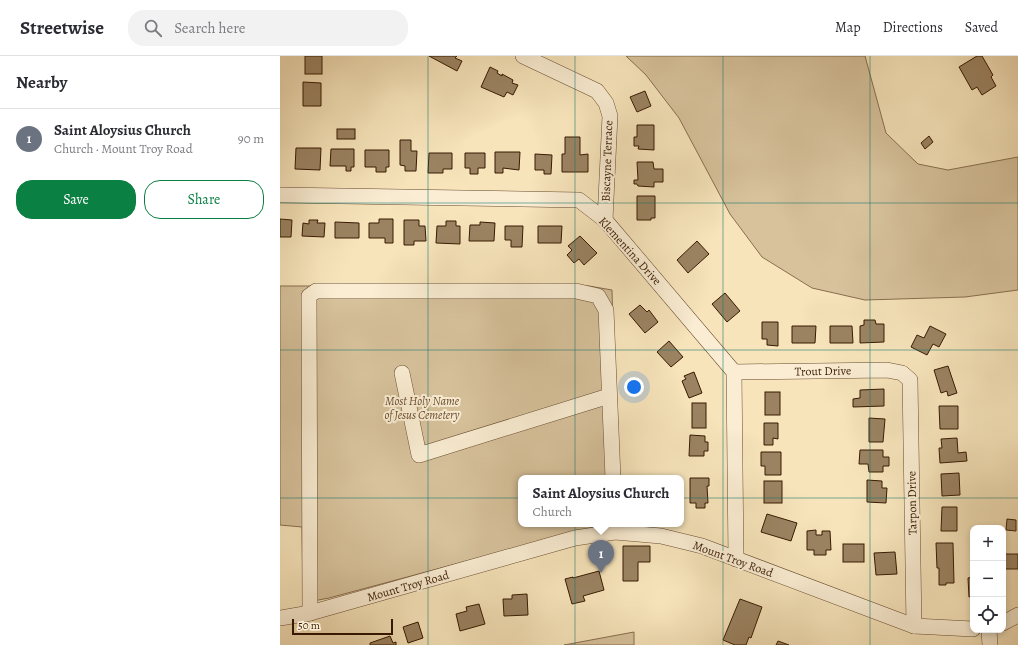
<!DOCTYPE html>
<meta charset="utf-8">
<style>
:root{--surface:#fff;--page:#f2f2f3;--text:#2b2b33;--muted:#7c7c81;--line:#e1e1e2;--accent:#0b8043}
body{margin:0;font-family:Alegreya,serif;background:var(--page);color:var(--text)}
.controls{position:absolute;right:12px;bottom:12px;display:grid;overflow:hidden;border-radius:8px;box-shadow:0 2px 6px #0003}
.controls button{width:36px;height:36px;display:grid;place-items:center;padding:0;border:0;border-bottom:1px solid var(--line);background:var(--surface);color:var(--text);font:20px sans-serif}
.scale{position:absolute;left:12px;bottom:10px;width:101px;box-sizing:border-box;padding-left:4px;border:2px solid #381a02;border-top:0;font-size:11px;line-height:14px;white-space:nowrap;color:#381a02;-webkit-text-stroke:3px #faedd3;paint-order:stroke}
.you{position:absolute;left:354px;top:331px;width:14px;height:14px;margin:-10px;border:3px solid #fff;border-radius:50%;background:#1a73e8;box-shadow:0 0 0 6px #1a73e833}
.badge{display:grid;place-items:center;width:26px;height:26px;border-radius:50%;background:var(--accent);color:#fff;font-size:13px;font-weight:700}
.pin{position:absolute;translate:-50% -33px;filter:drop-shadow(0 1px 2px #0008)}
.pin::after{content:'';position:absolute;top:21px;width:14px;height:12px;background:inherit;clip-path:polygon(0 0,100% 0,50% 100%)}
.popup{position:absolute;left:238px;top:419px;width:166px;height:52px;box-sizing:border-box;display:grid;place-content:center;border-radius:8px;background:var(--surface);filter:drop-shadow(0 1px 3px #0005);font-size:13px;white-space:nowrap;color:var(--muted)}
.popup b{font-size:15px;color:var(--text)}
.popup::after{content:'';position:absolute;left:50%;top:100%;margin-left:-8px;border:8px solid transparent;border-top-color:var(--surface)}
.list{margin:0;padding:0;list-style:none}
h2{display:flex;justify-content:space-between;align-items:center;height:52px;margin:0;padding:0 16px;font-size:17px}
h2 small{font-size:13px;font-weight:400;color:var(--muted)}
.list li{display:grid;grid-template-columns:26px 1fr auto;gap:12px;align-items:center;box-sizing:border-box;height:60px;padding:0 16px;border-top:1px solid var(--line)}
.list b{display:block;font-size:15px;white-space:nowrap}
.list p{margin:0;font-size:13px;white-space:nowrap;color:var(--muted)}
.list em{font-size:13px;font-style:normal;color:var(--muted)}
.actions{display:flex;gap:8px;padding:12px 16px}
.actions a{flex:1;padding:9px 0;border:1px solid var(--accent);border-radius:16px;text-align:center;font-size:14px;color:var(--accent)}
.actions .main{background:var(--accent);color:#fff}
.icon{flex:none;width:22px;height:22px;fill:none;stroke:currentColor;stroke-width:2;stroke-linecap:round;stroke-linejoin:round}
.map{position:relative;flex:none;width:738px;height:589px;overflow:hidden}
header{display:flex;align-items:center;gap:24px;box-sizing:border-box;height:56px;padding:0 20px;background:var(--surface);border-bottom:1px solid var(--line)}
header strong{font-size:19px}
nav{display:flex;gap:22px;margin-inline-start:auto;font-size:14px}
.search{width:280px;height:36px;background:var(--page);display:flex;align-items:center;gap:10px;box-sizing:border-box;padding:0 14px;border-radius:16px;color:var(--muted);font-size:15px}
main{display:flex}
aside{flex:1;background:var(--surface)}
.map>svg:first-child{display:block}
</style>
<header>
<strong>Streetwise</strong>
<div class="search"><svg class="icon" aria-label="search" viewBox="0 0 24 24"><circle cx="10" cy="10" r="6"/><path d="M15 15l6 6"/></svg>Search here</div>
<nav><a>Map</a><a>Directions</a><a>Saved</a></nav>
</header>
<main>
<aside>
<h2>Nearby<small></small></h2>
<ul class="list">
<li><span class="badge" style="background:#6b7280">1</span><div><b>Saint Aloysius Church</b><p>Church · Mount Troy Road</p></div><em>90 m</em></li>
</ul>
<div class="actions"><a class="main">Save</a><a>Share</a></div>
</aside>
<div class="map">
<svg width="738" height="589" viewBox="0 0 738 589">
<rect width="100%" height="100%" fill="#f7e4bb"/>
<filter id="stains"><feTurbulence type="fractalNoise" baseFrequency=".005" numOctaves="4"/><feColorMatrix values="0 0 0 0 .2 0 0 0 0 .09 0 0 0 0 .02 0 0 0 .5 -.17"/></filter>
<radialGradient id="worn" r=".72"><stop offset=".6" stop-color="#630" stop-opacity="0"/><stop offset="1" stop-color="#630" stop-opacity=".3"/></radialGradient>
<g fill="#d7c29c" stroke="#886e4f">
<polygon points="346,0 585,0 606,77 638,108 668,114 738,101 738,234 685,241 585,244 532,232 482,201 450,158 399,62 366,19"/>
<polygon points="0,230 309,230 332,234 337,422 241,422 241,468 325,468 49,542 23,547 22,471 0,469"/>
<polygon points="354,576 354,589 284,589"/>
</g>
<g fill="#9b8362" stroke="#381a02">
<rect x="25" y="0" width="17" height="18"/>
<polygon points="149,0 177,0 175,2 182,5 177,15"/>
<polygon points="697,0 702,0 713,19 711,21 716,30 702,39 697,31 692,34 679,11"/>
<polygon points="210,11 218,15 217,17 222,20 222,18 233,24 232,27 238,29 233,39 227,36 224,41 201,31"/>
<polygon points="23,26 41,27 41,50 23,50"/>
<polygon points="365,35 371,50 357,56 350,41"/>
<polygon points="357,69 374,69 374,94 358,93 359,90 354,90 354,81 357,81"/>
<rect x="57" y="73" width="18" height="10"/>
<polygon points="649,80 653,86 645,93 641,87"/>
<polygon points="285,81 300,81 300,99 308,98 308,116 282,116 282,98 285,98"/>
<polygon points="120,84 131,84 131,95 137,95 136,115 125,115 125,110 120,109"/>
<polygon points="16,92 41,92 40,114 15,113"/>
<polygon points="51,93 74,93 74,111 71,111 71,115 66,115 66,110 50,110"/>
<polygon points="85,94 109,94 109,111 106,111 106,116 96,116 96,111 85,111"/>
<polygon points="215,96 240,96 239,114 223,112 223,117 215,117"/>
<polygon points="149,97 172,97 172,113 163,113 163,117 148,117"/>
<polygon points="185,97 205,97 205,112 198,112 198,118 190,118 190,112 185,112"/>
<polygon points="255,98 272,99 271,118 264,118 264,114 255,114"/>
<polygon points="357,106 373,106 374,113 383,113 383,126 374,126 374,131 358,130 357,128 354,128 354,124 358,124"/>
<polygon points="357,140 375,140 375,162 371,162 371,164 357,164"/>
<polygon points="0,163 12,164 11,181 0,181"/>
<polygon points="99,163 113,163 113,187 105,187 105,182 89,182 89,167 99,167"/>
<polygon points="29,164 38,164 37,167 45,167 44,181 22,180 23,167 29,168"/>
<polygon points="124,164 139,164 139,170 145,170 146,185 134,185 134,189 124,189"/>
<polygon points="166,165 176,165 176,170 180,170 180,188 156,187 157,170 166,170"/>
<polygon points="55,166 79,167 79,182 55,182"/>
<polygon points="200,166 215,167 214,185 189,185 190,169 200,169"/>
<polygon points="225,170 243,170 242,191 231,191 231,184 225,184"/>
<polygon points="258,170 282,170 281,187 258,187"/>
<polygon points="300,180 317,197 304,209 299,203 294,207 287,199 292,194 288,190"/>
<polygon points="417,185 429,198 408,217 397,204"/>
<polygon points="445,237 460,255 447,266 432,248"/>
<polygon points="360,249 367,256 369,254 378,266 365,277 349,258"/>
<polygon points="584,264 595,264 596,268 604,268 604,286 580,287 580,270 584,269"/>
<polygon points="482,266 498,266 498,290 487,289 487,283 482,283"/>
<polygon points="512,270 536,270 535,287 512,287"/>
<polygon points="550,270 572,270 573,287 550,287"/>
<polygon points="650,270 666,278 659,291 653,288 647,299 631,291 637,279 644,282"/>
<polygon points="389,285 403,301 391,311 377,296"/>
<polygon points="668,310 677,337 668,340 667,335 661,337 654,314"/>
<polygon points="414,316 422,337 409,342 402,325 406,323 404,320"/>
<polygon points="604,333 604,350 573,351 573,343 580,342 580,334"/>
<rect x="485" y="336" width="15" height="23"/>
<rect x="412" y="347" width="14" height="25"/>
<polygon points="659,350 678,350 678,373 660,373"/>
<polygon points="589,362 605,363 603,386 589,386"/>
<polygon points="484,367 498,367 498,383 493,382 493,389 484,389"/>
<polygon points="410,379 425,380 425,386 428,386 428,395 424,395 424,400 409,400"/>
<polygon points="677,382 678,397 686,396 687,405 660,407 659,392 662,392 661,383"/>
<polygon points="580,394 603,394 603,401 609,401 609,410 603,410 603,416 589,416 588,408 579,408"/>
<polygon points="481,396 501,396 501,419 485,419 485,410 481,410"/>
<polygon points="679,417 680,439 662,440 661,418"/>
<polygon points="410,422 429,422 429,430 427,430 428,447 425,447 425,452 416,452 416,447 410,447"/>
<polygon points="587,424 602,425 602,432 607,432 606,447 587,446"/>
<rect x="484" y="425" width="18" height="22"/>
<polygon points="662,451 677,451 677,475 661,475"/>
<polygon points="487,458 517,467 511,485 481,476"/>
<polygon points="727,463 736,464 736,475 726,474"/>
<polygon points="536,474 536,479 542,479 542,475 550,475 551,494 546,494 546,499 534,499 534,494 527,494 527,475"/>
<polygon points="656,487 673,487 674,527 666,527 666,529 659,529 659,512 657,512"/>
<rect x="563" y="488" width="21" height="18"/>
<polygon points="343,490 370,490 370,506 358,506 358,525 343,525"/>
<polygon points="615,496 617,518 596,519 594,497"/>
<rect x="723" y="498" width="15" height="15"/>
<polygon points="319,515 324,534 303,540 305,545 292,548 285,523 293,521 293,522"/>
<polygon points="693,521 693,540 689,541 688,522"/>
<polygon points="247,538 248,559 224,560 223,543 232,543 232,539"/>
<polygon points="460,543 482,551 471,582 469,581 466,589 455,589 443,584"/>
<polygon points="199,548 205,568 180,575 176,558 187,555 186,551"/>
<polygon points="138,566 143,582 128,587 123,571"/>
<polygon points="110,580 113,587 116,586 116,589 90,589 90,587"/>
<polygon points="498,585 509,589 496,589"/>
</g>
<g fill="none" stroke-linecap="round" stroke-linejoin="round">
<defs>
<g id="minor">
<polyline points="243,0 317,35 326,47 330,60 325,164"/>
<polyline points="0,139 299,144 325,164 454,316 456,503"/>
<polyline points="454,316 607,314 622,317 630,324 634,570"/>
<polyline points="122,317 139,399 329,340"/>
<polyline points="30,557 29,240 36,235 296,235 318,240 326,254 333,422"/>
<polyline points="0,562 30,557 295,482 335,476 381,480 422,490 634,570 693,573"/>
<polyline points="723,567 738,559"/>
<polyline points="709,574 710,589"/>
</g>
</defs>
<use href="#minor" stroke="#684c30" stroke-width="16"/>
<use href="#minor" stroke="#faedd3" stroke-width="15"/>
</g>
<path fill="none" stroke="#0f766e" stroke-width="1" stroke-opacity="0.55" d="M148 0V589M295 0V589M443 0V589M590 0V589M0 147H738M0 294H738M0 442H738"/>
<g text-anchor="middle" dominant-baseline="central" stroke-width="4" stroke-linejoin="round" paint-order="stroke">
<g font-size="12" fill="#381a02" stroke="#faedd3">
<text transform="translate(327 105) rotate(-88)">Biscayne Terrace</text>
<text transform="translate(350 195) rotate(48)">Klementina Drive</text>
<text transform="translate(543 315) rotate(-1)">Trout Drive</text>
<text transform="translate(632 447) rotate(-91)">Tarpon Drive</text>
<text transform="translate(453 503) rotate(20)">Mount Troy Road</text>
<text transform="translate(128 530) rotate(-16)">Mount Troy Road</text>
</g>
<g font-size="12" font-style="italic" fill="#684c30" stroke="#faedd3">
<text x="142" y="345">Most Holy Name<tspan x="142" dy="14">of Jesus Cemetery</tspan></text>
</g>
</g>
<rect width="100%" height="100%" filter="url(#stains)"/>
<rect width="100%" height="100%" fill="url(#worn)"/>
</svg>
<div class="controls">
<button>+</button>
<button>−</button>
<button><svg class="icon" aria-label="locate" viewBox="0 0 24 24"><circle cx="12" cy="12" r="6"/><path d="M12 2v4M12 18v4M2 12h4M18 12h4"/></svg></button>
</div>
<div class="scale">50 m</div>
<div class="you"></div>
<div class="pin badge" style="left:321px;top:517px;background:#6b7280">1</div>
<div class="popup"><b>Saint Aloysius Church</b>Church</div>
</div>
</main>
